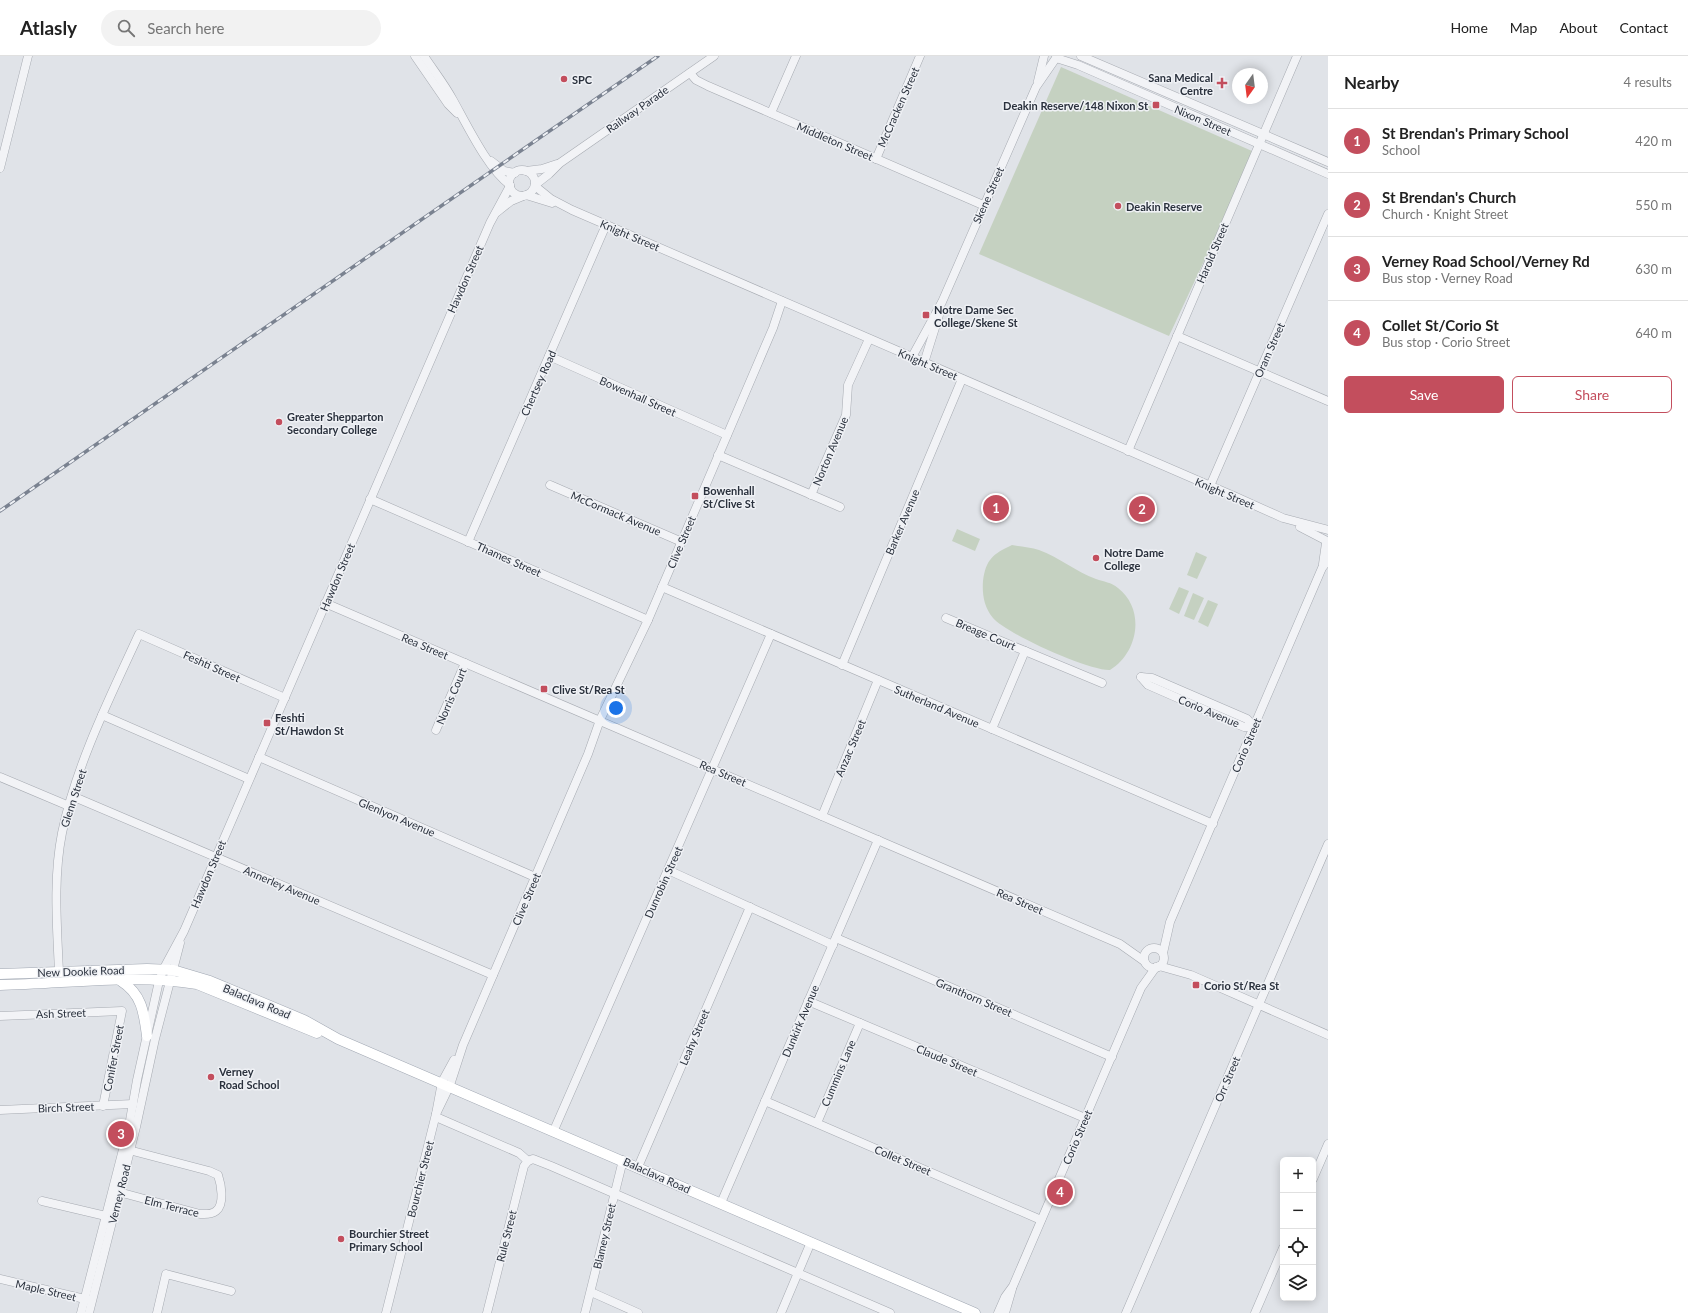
<!DOCTYPE html>
<meta charset="utf-8">
<style>
:root{--surface:#fff;--page:#f2f2f2;--text:#222;--muted:#767676;--line:#e0e0e0;--accent:#c34e5d}
body{margin:0;font-family:Lato,sans-serif;background:var(--page);color:var(--text)}
.controls{position:absolute;right:12px;bottom:12px;display:grid;overflow:hidden;border-radius:6px;box-shadow:0 2px 10px #0003}
.controls button{width:36px;height:36px;display:grid;place-items:center;padding:0;border:0;border-bottom:1px solid var(--line);background:var(--surface);color:var(--text);font:20px sans-serif}
.compass{position:absolute;left:1232px;top:12px;width:36px;height:36px;border-radius:50%;background:var(--surface);box-shadow:0 2px 10px #0003;rotate:194deg}
.you{position:absolute;left:616px;top:652px;width:14px;height:14px;margin:-10px;border:3px solid #fff;border-radius:50%;background:#1a73e8;box-shadow:0 0 0 6px #1a73e833}
.badge{display:grid;place-items:center;width:26px;height:26px;border-radius:50%;background:var(--accent);color:#fff;font-size:13px;font-weight:700}
.pin{position:absolute;translate:-50% -50%;border:2px solid #fff;box-shadow:0 1px 4px #0006}
.list{margin:0;padding:0;list-style:none}
h2{display:flex;justify-content:space-between;align-items:center;height:52px;margin:0;padding:0 16px;font-size:17px}
h2 small{font-size:13px;font-weight:400;color:var(--muted)}
.list li{display:grid;grid-template-columns:26px 1fr auto;gap:12px;align-items:center;box-sizing:border-box;height:64px;padding:0 16px;border-top:1px solid var(--line)}
.list b{display:block;font-size:15px;white-space:nowrap}
.list p{margin:0;font-size:13px;white-space:nowrap;color:var(--muted)}
.list em{font-size:13px;font-style:normal;color:var(--muted)}
.actions{display:flex;gap:8px;padding:12px 16px}
.actions a{flex:1;padding:9px 0;border:1px solid var(--accent);border-radius:6px;text-align:center;font-size:14px;color:var(--accent)}
.actions .main{background:var(--accent);color:#fff}
.icon{flex:none;width:22px;height:22px;fill:none;stroke:currentColor;stroke-width:2;stroke-linecap:round;stroke-linejoin:round}
.map{position:relative;flex:none;width:1328px;height:1257px;overflow:hidden}
header{display:flex;align-items:center;gap:24px;box-sizing:border-box;height:56px;padding:0 20px;background:var(--surface);border-bottom:1px solid var(--line)}
header strong{font-size:19px}
nav{display:flex;gap:22px;margin-inline-start:auto;font-size:14px}
.search{width:280px;height:36px;background:var(--page);display:flex;align-items:center;gap:10px;box-sizing:border-box;padding:0 14px;border-radius:22px;color:var(--muted);font-size:15px}
main{display:flex}
aside{flex:1;background:var(--surface)}
.map>svg:first-child{display:block}
</style>
<header>
<strong>Atlasly</strong>
<div class="search"><svg class="icon" aria-label="search" viewBox="0 0 24 24"><circle cx="10" cy="10" r="6"/><path d="M15 15l6 6"/></svg>Search here</div>
<nav><a>Home</a><a>Map</a><a>About</a><a>Contact</a></nav>
</header>
<main>
<div class="map">
<svg width="1328" height="1257" viewBox="0 0 1328 1257">
<rect width="100%" height="100%" fill="#e0e3e8"/>
<g fill="#c5d1c1">
<polygon points="1061,11 1252,95 1213,186 1169,280 979,198"/>
<polygon points="957,473 980,483 975,495 952,485"/>
<path d="M1012 489C1021 491 1031 491 1039 494 1059 501 1076 516 1096 523 1104 526 1111 526 1118 532 1146 554 1138 597 1110 614 1089 615 1007 578 993 562 984 551 982 538 983 525 986 503 993 498 1012 489Z"/>
<polygon points="1196,496 1207,501 1197,523 1187,519"/>
<polygon points="1179,531 1189,535 1179,558 1169,553"/>
<polygon points="1193,537 1204,542 1194,564 1184,560"/>
<polygon points="1208,544 1218,548 1208,571 1198,566"/>
</g>
<g fill="none" stroke-linecap="round" stroke-linejoin="round">
<defs>
<g id="minor">
<polyline points="415,0 448,48 457,57"/>
<path d="M424 0C434 15 445 29 453 44 467 69 488 113 510 129"/>
<polyline points="1081,0 1328,106"/>
<polyline points="1056,2 1078,9 1328,118"/>
<polyline points="690,17 696,24 708,30 983,149"/>
<polyline points="1038,25 1044,0"/>
<polyline points="771,57 796,0"/>
<polyline points="876,103 920,0"/>
<polyline points="491,105 504,115 515,117"/>
<polyline points="0,112 28,0"/>
<circle cx="522" cy="127" r="13"/>
<polyline points="526,115 542,113 557,108"/>
<polyline points="535,129 549,118 560,107 714,0"/>
<polyline points="535,130 551,143 572,154 1236,441 1283,462 1328,474"/>
<polyline points="526,139 552,147"/>
<polyline points="497,156 511,145 523,140"/>
<polyline points="1177,280 1328,345"/>
<polyline points="549,300 727,379"/>
<polyline points="912,301 942,246 1036,31 1056,2"/>
<polyline points="924,307 939,259"/>
<polyline points="1128,395 1297,0"/>
<polyline points="718,399 840,451"/>
<polyline points="550,429 682,486"/>
<polyline points="1210,430 1328,158"/>
<polyline points="811,439 846,359 848,329 869,283"/>
<polyline points="370,443 648,564"/>
<polyline points="1300,471 1325,484"/>
<polyline points="468,486 606,169"/>
<polyline points="1323,508 1326,487"/>
<polyline points="662,531 1213,768"/>
<polyline points="325,547 1120,888 1144,905"/>
<polyline points="946,562 1025,595"/>
<polyline points="842,609 962,323"/>
<polyline points="1141,621 1148,629 1244,671 1254,671"/>
<polyline points="1141,621 1152,622 1247,663 1254,671"/>
<polyline points="102,659 249,723"/>
<polyline points="992,673 1025,595 1102,627"/>
<polyline points="436,674 465,607"/>
<polyline points="259,701 535,821"/>
<polyline points="0,721 69,750"/>
<polyline points="72,740 493,919"/>
<polyline points="822,760 878,624"/>
<polyline points="668,814 833,889"/>
<polyline points="836,882 1112,1001"/>
<circle cx="1154" cy="902" r="10"/>
<polyline points="1163,897 1170,866 1322,512 1328,504"/>
<polyline points="1159,910 1191,919 1328,979"/>
<path d="M59 916C57 870 53 822 62 777 76 709 110 641 139 578L285 642"/>
<polyline points="808,945 1085,1062"/>
<polyline points="0,960 122,955 103,1050"/>
<polyline points="765,1045 1041,1164"/>
<polyline points="0,1054 133,1048"/>
<polyline points="436,1058 450,1029 463,989 588,698 600,664 648,564 773,272 782,245"/>
<polyline points="436,1061 519,1097 528,1105 533,1103 551,1110 890,1257"/>
<polyline points="817,1067 860,967"/>
<polyline points="554,1074 771,578"/>
<polyline points="638,1111 750,851"/>
<polyline points="1313,1123 1328,1088"/>
<path d="M115 1135 200 1158C205 1158 211 1159 216 1155 225 1148 221 1128 218 1119L209 1115 125 1093"/>
<polyline points="42,1145 110,1161"/>
<polyline points="721,1147 878,784"/>
<polyline points="0,1223 89,1244"/>
<polyline points="591,1236 638,1257"/>
<polyline points="81,1257 129,1070 137,1024 159,925 163,914 184,875 490,167 510,130"/>
<polyline points="89,1257 136,1071 155,983 180,887"/>
<polyline points="157,1257 166,1218 231,1235"/>
<polyline points="386,1257 436,1058 442,1026 454,1004"/>
<polyline points="487,1257 524,1110 528,1105"/>
<polyline points="585,1257 623,1104"/>
<polyline points="781,1257 811,1186"/>
<polyline points="998,1257 1005,1241 1013,1230 1141,932 1156,911"/>
<polyline points="1005,1257 1012,1233"/>
<polyline points="1126,1257 1328,788"/>
<polyline points="1255,1257 1283,1192"/>
</g>
<g id="major">
<polyline points="0,918 147,913 173,914 210,925 304,964 338,983 975,1257"/>
<path d="M121 925C142 938 144 957 147 980"/>
<path d="M0 929C65 928 133 917 197 928L317 977"/>
</g>
</defs>
<use href="#minor" stroke="#a6aab1" stroke-width="9"/>
<use href="#major" stroke="#a0a7b2" stroke-width="11"/>
<use href="#minor" stroke="#f2f3f6" stroke-width="8"/>
<use href="#major" stroke="#fff" stroke-width="10"/>
<defs>
<polyline id="rail" points="0,455 658,0"/>
</defs>
<use href="#rail" stroke="#7a8290" stroke-width="3.5"/>
<use href="#rail" stroke="#eff1f5" stroke-width="2" stroke-dasharray="6" stroke-linecap="butt"/>
</g>
<g fill="#c34e5d" stroke="#eff1f5" stroke-width="1.5">
<circle cx="564" cy="23" r="4"/>
<path d="M1220 21h4v4h4v4h-4v4h-4v-4h-4v-4h4z"/>
<rect x="1152" y="45" width="8" height="8" rx="2"/>
<circle cx="1118" cy="150" r="4"/>
<rect x="922" y="255" width="8" height="8" rx="2"/>
<circle cx="279" cy="366" r="4"/>
<rect x="691" y="436" width="8" height="8" rx="2"/>
<circle cx="1096" cy="502" r="4"/>
<rect x="540" y="629" width="8" height="8" rx="2"/>
<rect x="263" y="663" width="8" height="8" rx="2"/>
<rect x="1192" y="925" width="8" height="8" rx="2"/>
<circle cx="211" cy="1021" r="4"/>
<circle cx="341" cy="1183" r="4"/>
</g>
<g text-anchor="middle" dominant-baseline="central" stroke-width="3" stroke-linejoin="round" paint-order="stroke">
<g font-size="11" font-weight="bold" fill="#2a313d" stroke="#eff1f5" text-anchor="start">
<text x="1213" y="21" text-anchor="end">Sana Medical<tspan x="1213" dy="13">Centre</tspan></text>
<text x="572" y="23">SPC</text>
<text x="1148" y="49" text-anchor="end">Deakin Reserve/148 Nixon St</text>
<text x="1126" y="150">Deakin Reserve</text>
<text x="934" y="253">Notre Dame Sec<tspan x="934" dy="13">College/Skene St</tspan></text>
<text x="287" y="360">Greater Shepparton<tspan x="287" dy="13">Secondary College</tspan></text>
<text x="703" y="434">Bowenhall<tspan x="703" dy="13">St/Clive St</tspan></text>
<text x="1104" y="496">Notre Dame<tspan x="1104" dy="13">College</tspan></text>
<text x="552" y="633">Clive St/Rea St</text>
<text x="275" y="661">Feshti<tspan x="275" dy="13">St/Hawdon St</tspan></text>
<text x="1204" y="929">Corio St/Rea St</text>
<text x="219" y="1015">Verney<tspan x="219" dy="13">Road School</tspan></text>
<text x="349" y="1177">Bourchier Street<tspan x="349" dy="13">Primary School</tspan></text>
</g>
<g font-size="11" fill="#2a313d" stroke="#eff1f5">
<text transform="translate(898 51) rotate(-66)">McCracken Street</text>
<text transform="translate(637 53) rotate(-35)">Railway Parade</text>
<text transform="translate(1203 64) rotate(23)">Nixon Street</text>
<text transform="translate(835 85) rotate(23)">Middleton Street</text>
<text transform="translate(988 139) rotate(-66)">Skene Street</text>
<text transform="translate(630 179) rotate(23)">Knight Street</text>
<text transform="translate(1212 197) rotate(-67)">Harold Street</text>
<text transform="translate(465 223) rotate(-66)">Hawdon Street</text>
<text transform="translate(1269 294) rotate(-66)">Oram Street</text>
<text transform="translate(928 308) rotate(23)">Knight Street</text>
<text transform="translate(538 327) rotate(-66)">Chertsey Road</text>
<text transform="translate(638 340) rotate(24)">Bowenhall Street</text>
<text transform="translate(830 395) rotate(-67)">Norton Avenue</text>
<text transform="translate(1225 437) rotate(23)">Knight Street</text>
<text transform="translate(616 457) rotate(23)">McCormack Avenue</text>
<text transform="translate(902 466) rotate(-67)">Barker Avenue</text>
<text transform="translate(681 486) rotate(-67)">Clive Street</text>
<text transform="translate(509 503) rotate(24)">Thames Street</text>
<text transform="translate(337 521) rotate(-67)">Hawdon Street</text>
<text transform="translate(986 578) rotate(23)">Breage Court</text>
<text transform="translate(425 590) rotate(23)">Rea Street</text>
<text transform="translate(212 610) rotate(24)">Feshti Street</text>
<text transform="translate(451 640) rotate(-67)">Norris Court</text>
<text transform="translate(937 650) rotate(23)">Sutherland Avenue</text>
<text transform="translate(1209 655) rotate(23)">Corio Avenue</text>
<text transform="translate(1246 689) rotate(-67)">Corio Street</text>
<text transform="translate(850 692) rotate(-67)">Anzac Street</text>
<text transform="translate(723 717) rotate(23)">Rea Street</text>
<text transform="translate(73 742) rotate(-72)">Glenn Street</text>
<text transform="translate(397 761) rotate(23)">Glenlyon Avenue</text>
<text transform="translate(208 818) rotate(-67)">Hawdon Street</text>
<text transform="translate(663 826) rotate(-66)">Dunrobin Street</text>
<text transform="translate(282 829) rotate(23)">Annerley Avenue</text>
<text transform="translate(526 843) rotate(-67)">Clive Street</text>
<text transform="translate(1020 845) rotate(23)">Rea Street</text>
<text transform="translate(81 915) rotate(-2)">New Dookie Road</text>
<text transform="translate(974 941) rotate(23)">Granthorn Street</text>
<text transform="translate(257 945) rotate(23)">Balaclava Road</text>
<text transform="translate(61 957) rotate(-2)">Ash Street</text>
<text transform="translate(800 965) rotate(-67)">Dunkirk Avenue</text>
<text transform="translate(694 981) rotate(-67)">Leahy Street</text>
<text transform="translate(113 1002) rotate(-79)">Conifer Street</text>
<text transform="translate(947 1004) rotate(23)">Claude Street</text>
<text transform="translate(838 1017) rotate(-67)">Cummins Lane</text>
<text transform="translate(1227 1023) rotate(-67)">Orr Street</text>
<text transform="translate(66 1051) rotate(-2)">Birch Street</text>
<text transform="translate(1077 1081) rotate(-67)">Corio Street</text>
<text transform="translate(903 1104) rotate(23)">Collet Street</text>
<text transform="translate(657 1119) rotate(24)">Balaclava Road</text>
<text transform="translate(420 1123) rotate(-76)">Bourchier Street</text>
<text transform="translate(119 1138) rotate(-76)">Verney Road</text>
<text transform="translate(172 1150) rotate(14)">Elm Terrace</text>
<text transform="translate(506 1180) rotate(-76)">Rule Street</text>
<text transform="translate(604 1180) rotate(-77)">Blamey Street</text>
<text transform="translate(46 1234) rotate(13)">Maple Street</text>
</g>
</g>
</svg>
<div class="controls">
<button>+</button>
<button>−</button>
<button><svg class="icon" aria-label="locate" viewBox="0 0 24 24"><circle cx="12" cy="12" r="6"/><path d="M12 2v4M12 18v4M2 12h4M18 12h4"/></svg></button>
<button><svg class="icon" aria-label="layers" viewBox="0 0 24 24"><path d="M12 4l9 5-9 5-9-5zM3 14l9 5 9-5"/></svg></button>
</div>
<svg class="compass" viewBox="-18 -18 36 36"><path d="M0-13l5 13h-10z" fill="#e53935"/><path d="M0 13l5-13h-10z" fill="#767676"/></svg>
<div class="you"></div>
<div class="pin badge" style="left:996px;top:452px">1</div>
<div class="pin badge" style="left:1142px;top:453px">2</div>
<div class="pin badge" style="left:121px;top:1078px">3</div>
<div class="pin badge" style="left:1060px;top:1136px">4</div>
</div>
<aside>
<h2>Nearby<small>4 results</small></h2>
<ul class="list">
<li><span class="badge">1</span><div><b>St Brendan's Primary School</b><p>School</p></div><em>420 m</em></li>
<li><span class="badge">2</span><div><b>St Brendan's Church</b><p>Church · Knight Street</p></div><em>550 m</em></li>
<li><span class="badge">3</span><div><b>Verney Road School/Verney Rd</b><p>Bus stop · Verney Road</p></div><em>630 m</em></li>
<li><span class="badge">4</span><div><b>Collet St/Corio St</b><p>Bus stop · Corio Street</p></div><em>640 m</em></li>
</ul>
<div class="actions"><a class="main">Save</a><a>Share</a></div>
</aside>
</main>
